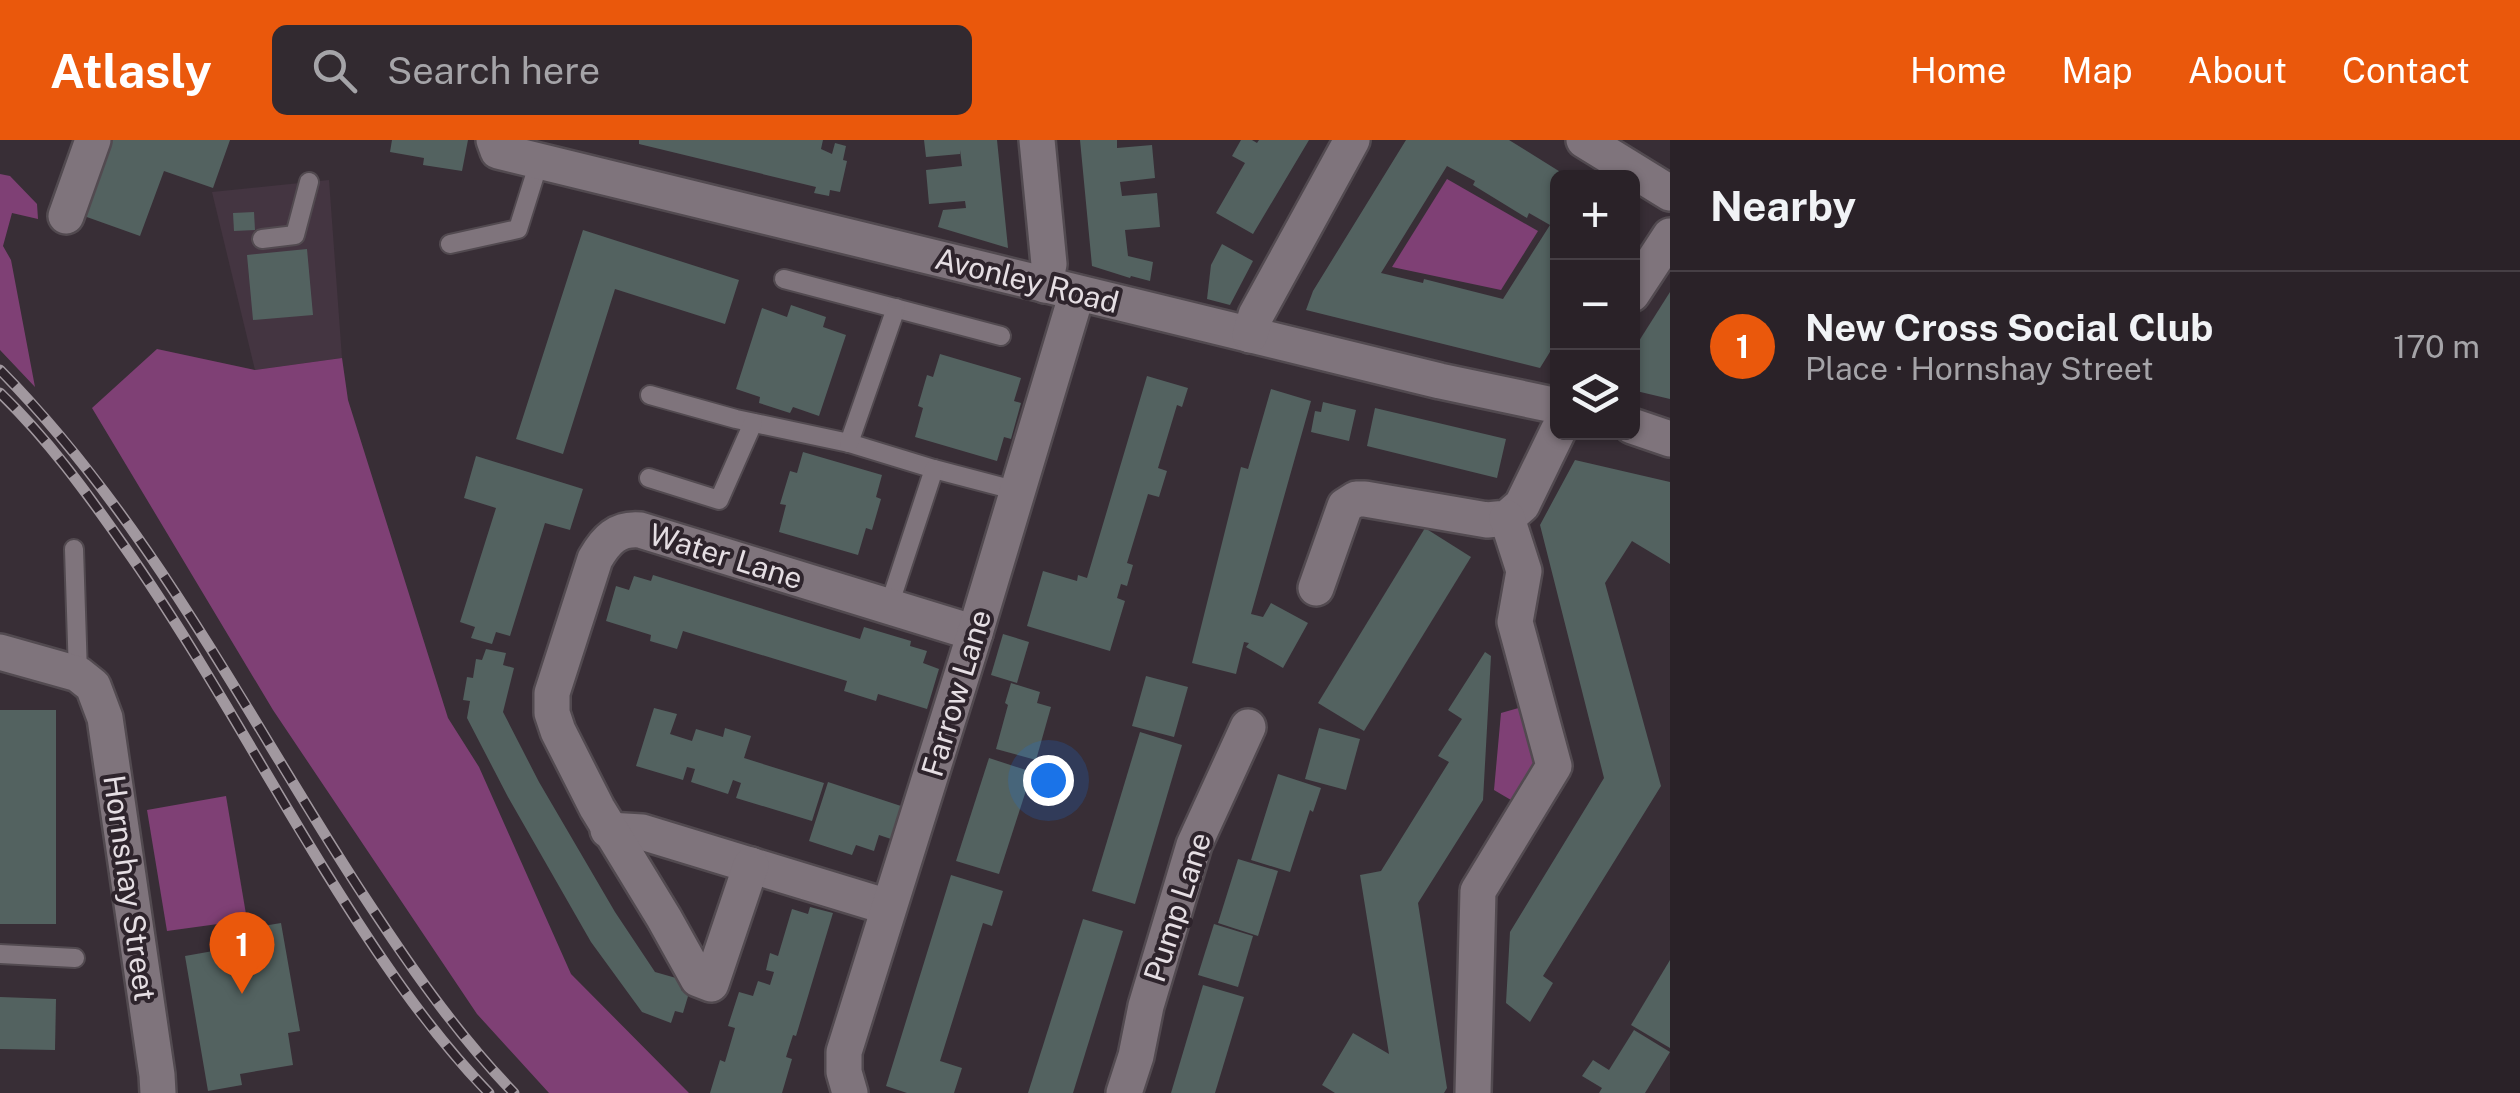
<!DOCTYPE html>
<meta charset="utf-8">
<style>
:root{--surface:#2a2228;--page:#322a30;--text:#f1f3f6;--muted:#a5a4a8;--line:#463f45;--accent:#ea580c}
body{margin:0;font-family:"Public Sans",sans-serif;background:var(--page);color:var(--text)}
.controls{position:absolute;right:30px;top:30px;display:grid;overflow:hidden;border-radius:15px;box-shadow:0 2px 8px #0004}
.controls button{width:90px;height:90px;display:grid;place-items:center;padding:0;border:0;border-bottom:2px solid var(--line);background:var(--surface);color:var(--text);font:50px sans-serif}
.you{position:absolute;left:1048px;top:640px;width:35px;height:35px;margin:-25px;border:8px solid #fff;border-radius:50%;background:#1a73e8;box-shadow:0 0 0 15px #1a73e833}
.badge{display:grid;place-items:center;width:65px;height:65px;border-radius:50%;background:var(--accent);color:#fff;font-size:32px;font-weight:700}
.pin{position:absolute;translate:-50% -82px;filter:drop-shadow(0 2px 5px #0008)}
.pin::after{content:'';position:absolute;top:52px;width:35px;height:30px;background:inherit;clip-path:polygon(0 0,100% 0,50% 100%)}
.list{margin:0;padding:0;list-style:none}
h2{display:flex;justify-content:space-between;align-items:center;height:130px;margin:0;padding:0 40px;font-size:42px}
h2 small{font-size:32px;font-weight:400;color:var(--muted)}
.list li{display:grid;grid-template-columns:65px 1fr auto;gap:30px;align-items:center;box-sizing:border-box;height:150px;padding:0 40px;border-top:2px solid var(--line)}
.list b{display:block;font-size:38px;white-space:nowrap}
.list p{margin:0;font-size:32px;white-space:nowrap;color:var(--muted)}
.list em{font-size:32px;font-style:normal;color:var(--muted)}
.icon{flex:none;width:55px;height:55px;fill:none;stroke:currentColor;stroke-width:2;stroke-linecap:round;stroke-linejoin:round}
.map{position:relative;flex:none;width:1670px;height:953px;overflow:hidden}
header{display:flex;align-items:center;gap:60px;box-sizing:border-box;height:140px;padding:0 50px;background:var(--accent);color:#fff}
header strong{font-size:48px}
nav{display:flex;gap:55px;margin-inline-start:auto;font-size:35px}
.search{width:700px;height:90px;background:var(--page);display:flex;align-items:center;gap:25px;box-sizing:border-box;padding:0 35px;border-radius:15px;color:var(--muted);font-size:38px}
main{display:flex}
aside{flex:1;background:var(--surface)}
.map>svg:first-child{display:block}
</style>
<header>
<strong>Atlasly</strong>
<div class="search"><svg class="icon" aria-label="search" viewBox="0 0 24 24"><circle cx="10" cy="10" r="6"/><path d="M15 15l6 6"/></svg>Search here</div>
<nav><a>Home</a><a>Map</a><a>About</a><a>Contact</a></nav>
</header>
<main>
<div class="map">
<svg width="1670" height="953" viewBox="0 0 1670 953">
<rect width="100%" height="100%" fill="#382e36"/>
<polygon fill="#443541" points="329,40 342,218 255,230 212,52"/>
<g fill="#7f4075">
<polygon points="0,34 10,36 37,64 38,79 12,73 3,106 11,120 35,247 0,210"/>
<polygon points="1447,39 1538,91 1501,150 1392,127"/>
<polygon points="157,209 255,230 342,218 348,260 448,578 479,627 571,834 689,953 549,953 477,874 273,570 92,268"/>
<polygon points="1522,567 1537,622 1516,663 1494,650 1501,573"/>
<polygon points="226,656 247,780 167,791 147,670"/>
</g>
<g fill="#536260" fill-rule="evenodd">
<polygon points="111,0 230,0 213,48 164,31 140,96 84,76"/>
<polygon points="392,0 468,0 462,31 423,25 424,18 390,12"/>
<polygon points="639,0 823,0 821,9 832,14 835,3 846,6 843,20 847,21 840,52 830,50 829,56 814,53 816,47 639,4"/>
<polygon points="924,0 997,0 1008,108 938,87 943,70 966,68 965,61 929,64 926,30 962,26 960,10 960,14 926,17"/>
<polygon points="1080,0 1117,0 1117,8 1152,5 1155,38 1120,42 1122,56 1157,53 1160,87 1125,90 1128,116 1153,122 1150,141 1131,136 1130,138 1092,126"/>
<polygon points="1241,0 1252,0 1257,3 1259,0 1309,0 1253,94 1216,73 1245,23 1232,16"/>
<path d="M1406 0H1509L1570 38H1558V199L1540 228 1306 170 1313 151ZM1447 26 1475 41 1473 45 1527 78 1529 73 1550 85 1503 159 1424 139 1423 143 1381 133Z"/>
<polygon points="254,72 255,90 234,91 233,73"/>
<polygon points="583,90 739,140 725,184 615,149 563,314 516,299"/>
<polygon points="1222,104 1253,121 1230,165 1207,159 1211,125"/>
<polygon points="307,109 313,175 253,180 247,115"/>
<polygon points="1670,152 1670,259 1632,250 1632,212"/>
<polygon points="791,165 826,177 823,187 846,195 819,276 793,267 790,273 759,263 760,257 736,249 762,168 787,177"/>
<polygon points="940,214 1021,238 1014,261 1021,263 1011,299 1004,297 997,321 915,297 923,268 918,266 927,235 933,237"/>
<polygon points="1147,236 1188,248 1182,267 1177,265 1158,328 1167,331 1159,357 1148,354 1127,423 1133,425 1127,446 1121,444 1117,458 1125,461 1110,511 1027,486 1043,431 1077,441 1078,435 1087,438"/>
<polygon points="1271,249 1311,261 1251,474 1263,477 1271,463 1308,483 1283,528 1246,507 1249,503 1244,502 1236,534 1192,523 1241,327 1248,329"/>
<polygon points="1323,262 1356,270 1349,301 1311,292 1315,271 1321,272"/>
<polygon points="1375,268 1506,299 1497,338 1367,306"/>
<polygon points="803,312 882,335 876,357 881,359 872,390 866,388 858,415 779,392 786,365 780,364 790,331 797,333"/>
<polygon points="476,316 583,349 570,390 545,383 510,496 496,492 492,504 471,498 475,487 460,482 496,368 464,358"/>
<polygon points="1575,320 1670,342 1670,424 1632,401 1605,443 1661,646 1543,836 1553,843 1530,882 1506,863 1510,792 1604,638 1540,385"/>
<polygon points="1425,388 1471,417 1364,591 1318,563"/>
<polygon points="653,435 860,499 864,487 911,501 910,506 927,511 923,523 939,529 927,569 878,554 876,561 844,551 847,541 683,491 677,509 650,501 651,495 606,481 616,446 629,450 634,436 651,441"/>
<polygon points="1003,494 1029,502 1017,543 991,535"/>
<polygon points="486,509 506,513 503,525 514,528 503,572 539,642 615,772 655,832 683,840 681,850 689,853 683,873 675,871 671,883 642,872 591,802 508,657 467,578 470,561 463,560 467,537 473,538 476,519 482,520"/>
<polygon points="1485,512 1491,516 1483,660 1418,763 1447,948 1444,953 1335,953 1322,945 1353,893 1389,914 1360,735 1381,731 1449,622 1438,616 1462,579 1448,570"/>
<polygon points="1146,536 1188,547 1174,597 1132,586"/>
<polygon points="1011,543 1040,552 1037,563 1051,567 1036,620 996,609 1008,565 1005,563"/>
<polygon points="654,568 677,574 670,594 692,601 696,589 723,597 725,588 751,596 744,618 824,643 812,681 736,658 741,643 733,640 728,654 691,642 695,629 687,627 683,640 636,626"/>
<rect x="0" y="570" width="56" height="214"/>
<polygon points="1319,588 1360,599 1346,650 1305,639"/>
<polygon points="1140,592 1182,605 1135,764 1092,751"/>
<polygon points="989,618 1032,632 999,734 956,721"/>
<polygon points="1278,634 1321,648 1313,672 1310,670 1290,732 1251,720"/>
<polygon points="828,642 901,666 891,699 879,695 874,711 856,705 852,715 809,701"/>
<polygon points="1238,719 1278,731 1258,796 1218,783"/>
<polygon points="951,735 1003,751 992,786 983,783 940,921 962,928 954,953 907,953 886,946"/>
<polygon points="810,767 833,773 796,896 793,895 786,917 792,919 782,953 710,953 720,920 725,922 735,888 728,886 739,852 753,856 758,841 770,845 774,832 766,830 770,813 778,816 792,769 808,774"/>
<polygon points="1083,779 1123,791 1073,953 1028,953"/>
<polygon points="281,783 300,891 288,893 293,925 240,934 242,945 208,951 185,816 230,808 228,792"/>
<polygon points="1214,784 1253,796 1238,847 1198,835"/>
<polygon points="1670,820 1670,908 1631,885"/>
<polygon points="1203,845 1244,857 1215,953 1171,953"/>
<polygon points="0,857 56,859 55,910 0,909"/>
<polygon points="1634,890 1670,912 1645,953 1599,953 1602,948 1582,936 1593,920 1609,930"/>
</g>
<g fill="none" stroke-linecap="round" stroke-linejoin="round">
<defs>
<g id="service">
<polyline points="262,99 295,95 309,42"/>
<polyline points="450,104 518,89 539,22"/>
<polyline points="784,139 1001,196"/>
<polyline points="650,255 736,279 849,303 934,329 1018,351"/>
<polyline points="849,303 896,168"/>
<polyline points="649,338 719,360 753,283"/>
<polyline points="74,409 78,534"/>
<polyline points="889,466 934,329"/>
<polyline points="0,814 75,818"/>
</g>
<g id="minor">
<polyline points="494,0 498,11 1440,241 1558,266"/>
<polyline points="1037,0 1049,124 1045,145"/>
<polyline points="1584,0 1670,53"/>
<polyline points="66,76 93,0"/>
<polyline points="1632,154 1670,96"/>
<polyline points="1250,195 1256,175 1352,0"/>
<polyline points="1632,286 1670,299"/>
<polyline points="1316,448 1345,366 1356,359 1365,359 1487,380 1507,378 1522,365 1558,291"/>
<polyline points="0,512 78,534 93,546 105,578 157,935 158,953"/>
<polyline points="608,690 642,692 888,767"/>
<path d="M751 725 711 844 698 839 664 778 597 668 558 591 552 573V553L595 419C606 400 617 388 640 390L975 493"/>
<polyline points="850,953 844,932 844,912 975,493 1077,153"/>
<polyline points="1124,953 1136,916 1146,866 1194,705 1248,587"/>
<polyline points="1473,953 1478,751 1554,626 1515,482 1524,431 1507,378"/>
</g>
</defs>
<use href="#service" stroke="#524a50" stroke-width="22"/>
<use href="#minor" stroke="#524a50" stroke-width="40"/>
<use href="#service" stroke="#7f747c" stroke-width="18"/>
<use href="#minor" stroke="#7f747c" stroke-width="35"/>
<defs>
<g id="rail">
<path d="M0 230C149 381 244 571 358 747 405 819 454 891 514 953"/>
<path d="M0 253C47 298 87 353 124 406 198 511 259 625 327 734 375 811 426 888 489 953"/>
</g>
</defs>
<use href="#rail" stroke="#a1989f" stroke-width="11"/>
<use href="#rail" stroke="#2e242c" stroke-width="8" stroke-dasharray="22" stroke-linecap="butt"/>
</g>
<g text-anchor="middle" dominant-baseline="central" stroke-width="8" stroke-linejoin="round" paint-order="stroke">
<g font-size="30" fill="#e5dee3" stroke="#2e242c">
<text transform="translate(1027 140) rotate(14)">Avonley Road</text>
<text transform="translate(726 416) rotate(17)">Water Lane</text>
<text transform="translate(956 553) rotate(-73)">Farrow Lane</text>
<text transform="translate(130 748) rotate(82)">Hornshay Street</text>
<text transform="translate(1177 767) rotate(-72)">Pump Lane</text>
</g>
</g>
</svg>
<div class="controls">
<button>+</button>
<button>−</button>
<button><svg class="icon" aria-label="layers" viewBox="0 0 24 24"><path d="M12 4l9 5-9 5-9-5zM3 14l9 5 9-5"/></svg></button>
</div>
<div class="you"></div>
<div class="pin badge" style="left:242px;top:854px">1</div>
</div>
<aside>
<h2>Nearby<small></small></h2>
<ul class="list">
<li><span class="badge">1</span><div><b>New Cross Social Club</b><p>Place · Hornshay Street</p></div><em>170 m</em></li>
</ul>
</aside>
</main>
